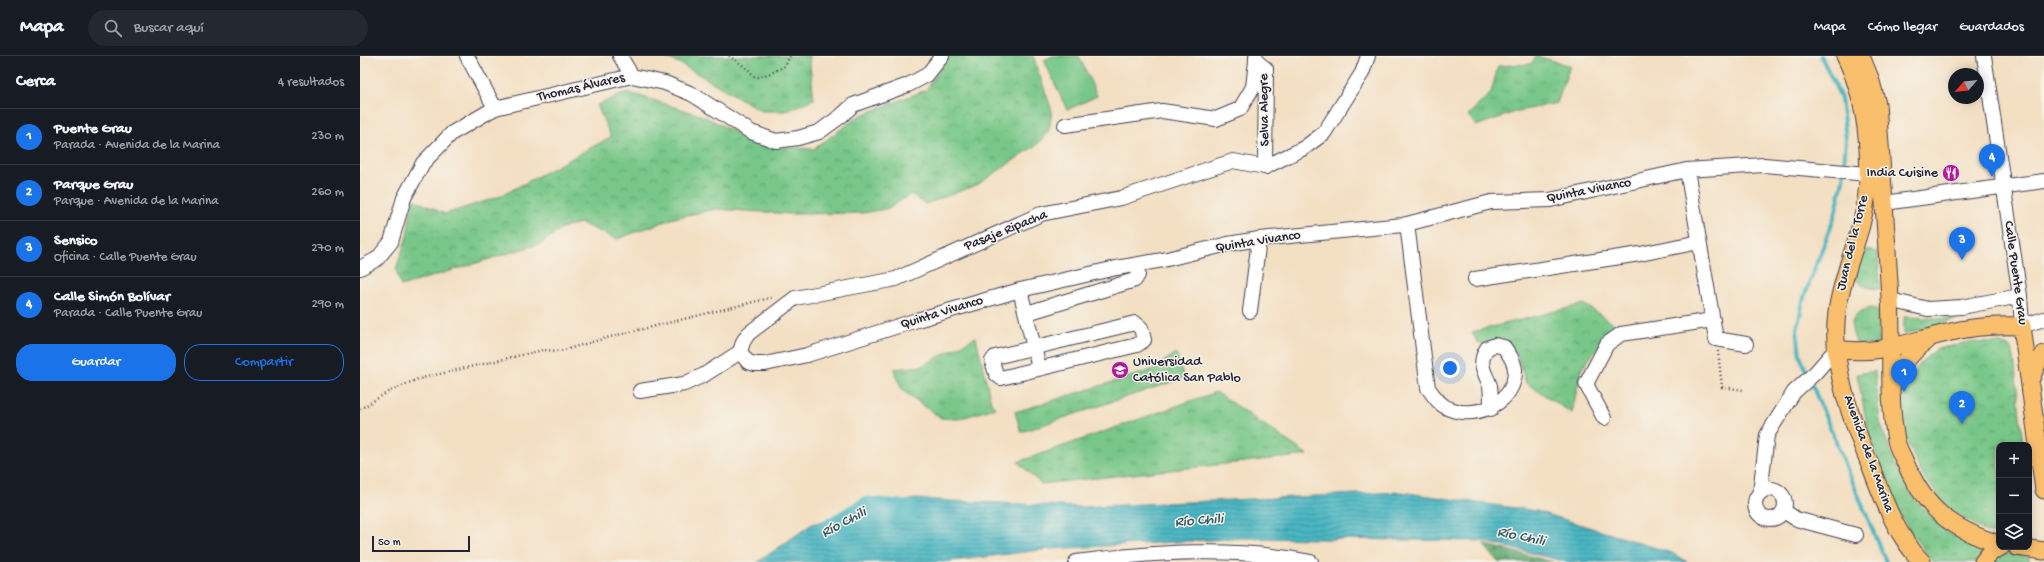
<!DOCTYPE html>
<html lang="es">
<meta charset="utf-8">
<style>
:root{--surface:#171b24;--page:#242831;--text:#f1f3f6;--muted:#9ea1a6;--line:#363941;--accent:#1a73e8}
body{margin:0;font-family:"Gochi Hand",sans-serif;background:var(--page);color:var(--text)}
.controls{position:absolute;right:12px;bottom:12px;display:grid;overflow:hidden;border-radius:8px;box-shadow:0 2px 10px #0003}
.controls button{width:36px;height:36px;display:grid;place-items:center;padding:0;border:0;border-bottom:1px solid var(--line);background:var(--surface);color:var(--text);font:20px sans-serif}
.compass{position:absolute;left:1588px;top:12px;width:36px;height:36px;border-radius:50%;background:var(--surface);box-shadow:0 2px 10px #0003;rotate:242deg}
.scale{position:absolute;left:12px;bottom:10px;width:98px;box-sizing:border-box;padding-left:4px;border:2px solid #22223b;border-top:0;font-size:11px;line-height:14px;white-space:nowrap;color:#22223b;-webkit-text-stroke:3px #f7f3e8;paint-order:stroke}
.you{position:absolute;left:1090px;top:312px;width:14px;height:14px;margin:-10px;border:3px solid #fff;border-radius:50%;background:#1a73e8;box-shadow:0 0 0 6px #1a73e833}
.badge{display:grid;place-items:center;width:26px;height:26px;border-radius:50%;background:var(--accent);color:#fff;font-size:13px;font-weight:700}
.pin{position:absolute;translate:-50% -33px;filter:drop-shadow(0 1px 2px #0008)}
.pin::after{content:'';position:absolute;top:21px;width:14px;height:12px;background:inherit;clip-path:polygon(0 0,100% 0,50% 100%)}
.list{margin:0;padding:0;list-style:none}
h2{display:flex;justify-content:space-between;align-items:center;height:52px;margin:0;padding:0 16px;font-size:17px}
h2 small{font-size:13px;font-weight:400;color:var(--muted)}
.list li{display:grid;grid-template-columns:26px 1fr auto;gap:12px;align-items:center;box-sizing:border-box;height:56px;padding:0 16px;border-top:1px solid var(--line)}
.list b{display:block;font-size:15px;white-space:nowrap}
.list p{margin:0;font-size:13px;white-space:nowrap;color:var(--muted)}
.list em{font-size:13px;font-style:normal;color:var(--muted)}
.actions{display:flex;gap:8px;padding:12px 16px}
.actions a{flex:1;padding:9px 0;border:1px solid var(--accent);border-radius:16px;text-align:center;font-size:14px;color:var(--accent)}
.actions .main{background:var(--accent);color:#fff}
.icon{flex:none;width:22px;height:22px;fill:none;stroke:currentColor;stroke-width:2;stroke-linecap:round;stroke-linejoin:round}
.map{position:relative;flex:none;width:1684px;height:506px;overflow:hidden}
header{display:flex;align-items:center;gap:24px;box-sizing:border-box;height:56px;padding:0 20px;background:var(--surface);border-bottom:1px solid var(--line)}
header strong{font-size:19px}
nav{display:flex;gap:22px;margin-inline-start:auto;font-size:14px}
.search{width:280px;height:36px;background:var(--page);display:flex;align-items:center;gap:10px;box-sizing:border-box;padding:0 14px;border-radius:22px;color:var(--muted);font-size:15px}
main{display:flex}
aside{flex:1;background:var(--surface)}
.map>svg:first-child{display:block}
</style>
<header>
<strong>Mapa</strong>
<div class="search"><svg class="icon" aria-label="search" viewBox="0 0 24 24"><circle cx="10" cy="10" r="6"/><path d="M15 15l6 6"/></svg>Buscar aquí</div>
<nav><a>Mapa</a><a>Cómo llegar</a><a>Guardados</a></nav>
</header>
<main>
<aside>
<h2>Cerca<small>4 resultados</small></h2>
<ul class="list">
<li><span class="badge">1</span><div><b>Puente Grau</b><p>Parada · Avenida de la Marina</p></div><em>230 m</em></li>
<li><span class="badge">2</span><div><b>Parque Grau</b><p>Parque · Avenida de la Marina</p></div><em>260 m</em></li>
<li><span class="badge">3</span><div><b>Sensico</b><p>Oficina · Calle Puente Grau</p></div><em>270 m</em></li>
<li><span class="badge">4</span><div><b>Calle Simón Bolívar</b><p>Parada · Calle Puente Grau</p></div><em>290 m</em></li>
</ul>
<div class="actions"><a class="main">Guardar</a><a>Compartir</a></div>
</aside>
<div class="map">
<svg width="1684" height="506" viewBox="0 0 1684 506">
<defs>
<pattern id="grass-tufts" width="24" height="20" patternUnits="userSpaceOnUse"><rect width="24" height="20" fill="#78c788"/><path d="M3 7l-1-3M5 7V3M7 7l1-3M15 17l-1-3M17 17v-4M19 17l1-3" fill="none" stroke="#62a170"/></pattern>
<pattern id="forest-firs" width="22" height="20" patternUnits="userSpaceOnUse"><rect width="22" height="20" fill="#62ac74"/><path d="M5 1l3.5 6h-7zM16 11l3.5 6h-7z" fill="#508c60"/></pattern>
<pattern id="park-crowns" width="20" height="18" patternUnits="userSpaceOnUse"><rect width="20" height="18" fill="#78c788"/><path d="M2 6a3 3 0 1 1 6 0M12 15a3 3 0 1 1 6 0" fill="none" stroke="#62a170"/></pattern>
<pattern id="water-rules" width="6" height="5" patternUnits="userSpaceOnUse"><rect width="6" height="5" fill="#48b6c2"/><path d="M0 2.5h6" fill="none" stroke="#3c949f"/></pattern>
</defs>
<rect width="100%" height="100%" fill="#f7f3e8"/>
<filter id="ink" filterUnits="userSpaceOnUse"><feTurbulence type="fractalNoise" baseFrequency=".025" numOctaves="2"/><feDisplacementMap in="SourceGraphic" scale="8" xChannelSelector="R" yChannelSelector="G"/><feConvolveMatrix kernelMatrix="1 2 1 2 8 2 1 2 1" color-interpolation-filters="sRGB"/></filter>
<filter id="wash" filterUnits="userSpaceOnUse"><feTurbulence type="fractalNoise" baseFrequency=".012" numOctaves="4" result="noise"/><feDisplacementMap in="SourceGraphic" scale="16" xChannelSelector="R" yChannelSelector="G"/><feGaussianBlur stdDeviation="0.9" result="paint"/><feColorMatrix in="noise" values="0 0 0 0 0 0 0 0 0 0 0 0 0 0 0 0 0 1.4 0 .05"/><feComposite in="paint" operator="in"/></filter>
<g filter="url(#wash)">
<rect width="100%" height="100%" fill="#f3dfc2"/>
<g fill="url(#grass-tufts)" stroke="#4d7462">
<polygon points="301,0 449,0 454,43 425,55 402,55 319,7"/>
<polygon points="1177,0 1210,10 1197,47 1158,55 1116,70 1108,59 1131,37 1138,10 1171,8"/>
<path d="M1504 194 1518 196 1520 233C1486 230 1496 218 1504 194Z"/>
<path d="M1511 252 1518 254 1519 290 1497 288C1488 270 1489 256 1511 252Z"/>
<polygon points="1544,261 1597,263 1544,278"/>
<polygon points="616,281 631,346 635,352 598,363 581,362 542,334 534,313 562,310"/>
<polygon points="816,297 824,322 661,376 655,356 792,314"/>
<polygon points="856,336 948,399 681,428 658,406"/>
</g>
<polygon fill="url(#forest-firs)" stroke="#426758" points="1123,488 1193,506 1138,506"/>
<g fill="url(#park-crowns)" stroke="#4d7462">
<polygon points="589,0 673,0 692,55 689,74 678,88 617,129 565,148 551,138 529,152 504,157 431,158 356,153 314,162 257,183 220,167 202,172 182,187 41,230 36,213 47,180 53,143 85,158 141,140 251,81 237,49 267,36 346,61 399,89 454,93 499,60 566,34"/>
<polygon points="1224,248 1255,269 1221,314 1212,357 1166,327 1156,296 1117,286 1112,276"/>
<polygon points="1609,286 1638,287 1651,292 1654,301 1663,389 1639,389 1639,480 1626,476 1590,454 1563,421 1547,386 1540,351 1544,330 1562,305 1577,293"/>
<polygon points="1515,315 1520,366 1534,406 1555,444 1585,475 1622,494 1617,506 1573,506 1550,476 1529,435 1508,374 1497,318"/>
<polygon points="1644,495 1669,501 1669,506 1631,506"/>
</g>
<polygon fill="#78c788" stroke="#4d7462" points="693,0 719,0 737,40 707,54 684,4"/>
<polygon fill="url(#water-rules)" stroke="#356c7e" points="1041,436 1177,455 1312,497 1327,506 1207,506 1122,485 887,482 689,493 583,506 398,506 452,468 555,443 720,451"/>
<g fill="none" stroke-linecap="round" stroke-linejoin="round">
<polyline stroke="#48b6c2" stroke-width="4" points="1461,0 1481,42 1486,83 1483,124 1475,159 1444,241 1437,273 1440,300 1526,506"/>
<polyline stroke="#48b6c2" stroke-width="23" points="472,473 508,452 547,456"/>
</g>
</g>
<g filter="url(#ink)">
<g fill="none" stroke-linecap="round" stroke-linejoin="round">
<defs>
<g id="minor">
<polyline points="107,0 135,52"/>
<polyline points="260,0 272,20"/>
<polyline points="896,0 896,5 906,13 905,111"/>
<polyline points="1624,0 1660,240 1662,270 1684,263"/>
<polyline points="705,69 802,55 856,63 880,53 893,31 896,5"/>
<polyline points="905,111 873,105 761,142 681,158 536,223 435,242 388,278 383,286 380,296 388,306 395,308 405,308 447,299 557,264 660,234 756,212 803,204 868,188 899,183 1043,169 1131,146 1190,144 1327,114 1404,109 1508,118"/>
<polyline points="905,111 944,92 964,77 1002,17 1008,0"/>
<polyline points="1327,114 1356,283 1386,288"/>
<polyline points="1524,147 1684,125"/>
<path d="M1047 168 1068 332C1074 340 1080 350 1090 353 1118 364 1156 346 1155 313 1154 305 1149 298 1144 291L1135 289 1127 292C1117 309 1125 315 1130 330 1131 337 1131 346 1131 353"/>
<polyline points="0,212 17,203 31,186 44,142 63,107 92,77 135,52 272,20 305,27 332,38 391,76 416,85 438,82 459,76 481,60 493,49 548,29 567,19 582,0"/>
<polyline points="1115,223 1280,198 1339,186"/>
<polyline points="660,234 679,312"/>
<polyline points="1530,244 1568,253 1601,251 1660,240"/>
<polyline points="890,255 899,183"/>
<polyline points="667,257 775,224 778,219 777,210"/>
<polygon points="775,267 781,272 784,284 777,289 641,322 636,318 632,305 635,301"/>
<polyline points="280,335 324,328 344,319 380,296"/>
<polyline points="1244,362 1226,328 1247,288 1261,278 1353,264"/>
<circle cx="1410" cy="448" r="15"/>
<polyline points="1400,437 1407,379 1434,336 1455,317 1476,293"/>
<polyline points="1424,455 1436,463 1496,479"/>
<path d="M716 506C793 496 875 490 951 506"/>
</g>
<g id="major">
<path d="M1485 0C1509 48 1515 117 1501 169 1493 198 1481 226 1477 256 1470 309 1491 362 1511 411 1524 445 1536 479 1562 506"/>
<path d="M1501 0 1510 22 1517 48C1522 113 1526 177 1530 242 1533 289 1527 337 1536 384 1537 391 1542 399 1545 406 1565 453 1591 473 1639 488"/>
<path d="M1476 293C1521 300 1549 285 1591 276 1614 270 1638 269 1662 270L1684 434"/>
<polyline points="1670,325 1678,306 1684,298"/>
<path d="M1532 329C1541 311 1550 296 1567 285"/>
<polyline points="1657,491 1684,495"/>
<polyline points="1623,506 1631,496 1641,491"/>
</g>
</defs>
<use href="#minor" stroke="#413e4f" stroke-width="16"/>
<use href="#major" stroke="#413e4f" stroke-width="19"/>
<g stroke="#413e4f" stroke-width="2.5" stroke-dasharray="1 3" stroke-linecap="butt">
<polyline points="369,0 388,13 394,20 398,21 411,17 425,10 430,0"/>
<polyline points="1358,295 1362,331 1384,334"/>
<polyline points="0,353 28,336 58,323 183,294 200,295 250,281 414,241"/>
</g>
<use href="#minor" stroke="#fff" stroke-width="14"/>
<use href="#major" stroke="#f9bf6d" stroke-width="17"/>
</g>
</g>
<defs>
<symbol id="restaurant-disc" viewBox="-11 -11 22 22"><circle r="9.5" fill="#b5179e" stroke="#f7f3e8"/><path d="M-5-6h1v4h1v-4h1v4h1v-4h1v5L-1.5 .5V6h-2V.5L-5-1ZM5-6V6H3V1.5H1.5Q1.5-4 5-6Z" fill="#fff"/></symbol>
<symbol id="university-disc" viewBox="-11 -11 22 22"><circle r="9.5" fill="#b5179e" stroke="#f7f3e8"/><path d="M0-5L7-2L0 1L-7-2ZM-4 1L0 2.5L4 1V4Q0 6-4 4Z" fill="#fff"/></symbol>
</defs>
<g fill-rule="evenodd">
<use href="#restaurant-disc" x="1581" y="107" width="20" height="20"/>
<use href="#university-disc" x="750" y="304" width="20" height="20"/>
</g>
<g text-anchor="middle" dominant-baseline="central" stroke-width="3" stroke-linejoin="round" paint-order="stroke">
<g font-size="14" fill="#22223b" stroke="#f7f3e8">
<text transform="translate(221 32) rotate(-13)">Thomas Álvares</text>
<text transform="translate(905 54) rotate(-91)">Selva Alegre</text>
<text transform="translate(1229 135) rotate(-11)">Quinta Vivanco</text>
<text transform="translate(646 175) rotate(-22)">Pasaje Ripacha</text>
<text transform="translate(898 186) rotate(-9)">Quinta Vivanco</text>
<text transform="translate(1493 187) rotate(-76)">Juan del la Torre</text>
<text transform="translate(1655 217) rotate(82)">Calle Puente Grau</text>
<text transform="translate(582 257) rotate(-17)">Quinta Vivanco</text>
<text transform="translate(1508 398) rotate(70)">Avenida de la Marina</text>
</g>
<g font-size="14" fill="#22223b" stroke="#f7f3e8" text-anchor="end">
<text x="1578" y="117">India Cuisine</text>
<text x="773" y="306" text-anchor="start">Universidad<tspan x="773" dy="16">Católica San Pablo</tspan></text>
</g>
<g font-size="15" font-style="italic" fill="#2f566a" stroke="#f7f3e8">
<text transform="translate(839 465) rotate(-4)">Río Chili</text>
<text transform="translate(484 467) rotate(-28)">Río Chili</text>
<text transform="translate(1161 481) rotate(12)">Río Chili</text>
</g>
</g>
</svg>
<div class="controls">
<button>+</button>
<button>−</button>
<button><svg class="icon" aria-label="layers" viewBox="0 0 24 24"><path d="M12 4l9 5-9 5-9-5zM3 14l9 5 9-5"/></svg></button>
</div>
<svg class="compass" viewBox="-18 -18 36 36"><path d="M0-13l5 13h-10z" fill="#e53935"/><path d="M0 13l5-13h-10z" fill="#9ea1a6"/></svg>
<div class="scale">50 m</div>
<div class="you"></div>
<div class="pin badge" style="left:1544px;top:336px">1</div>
<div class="pin badge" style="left:1602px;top:368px">2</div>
<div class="pin badge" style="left:1602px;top:204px">3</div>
<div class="pin badge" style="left:1632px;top:121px">4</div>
</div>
</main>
